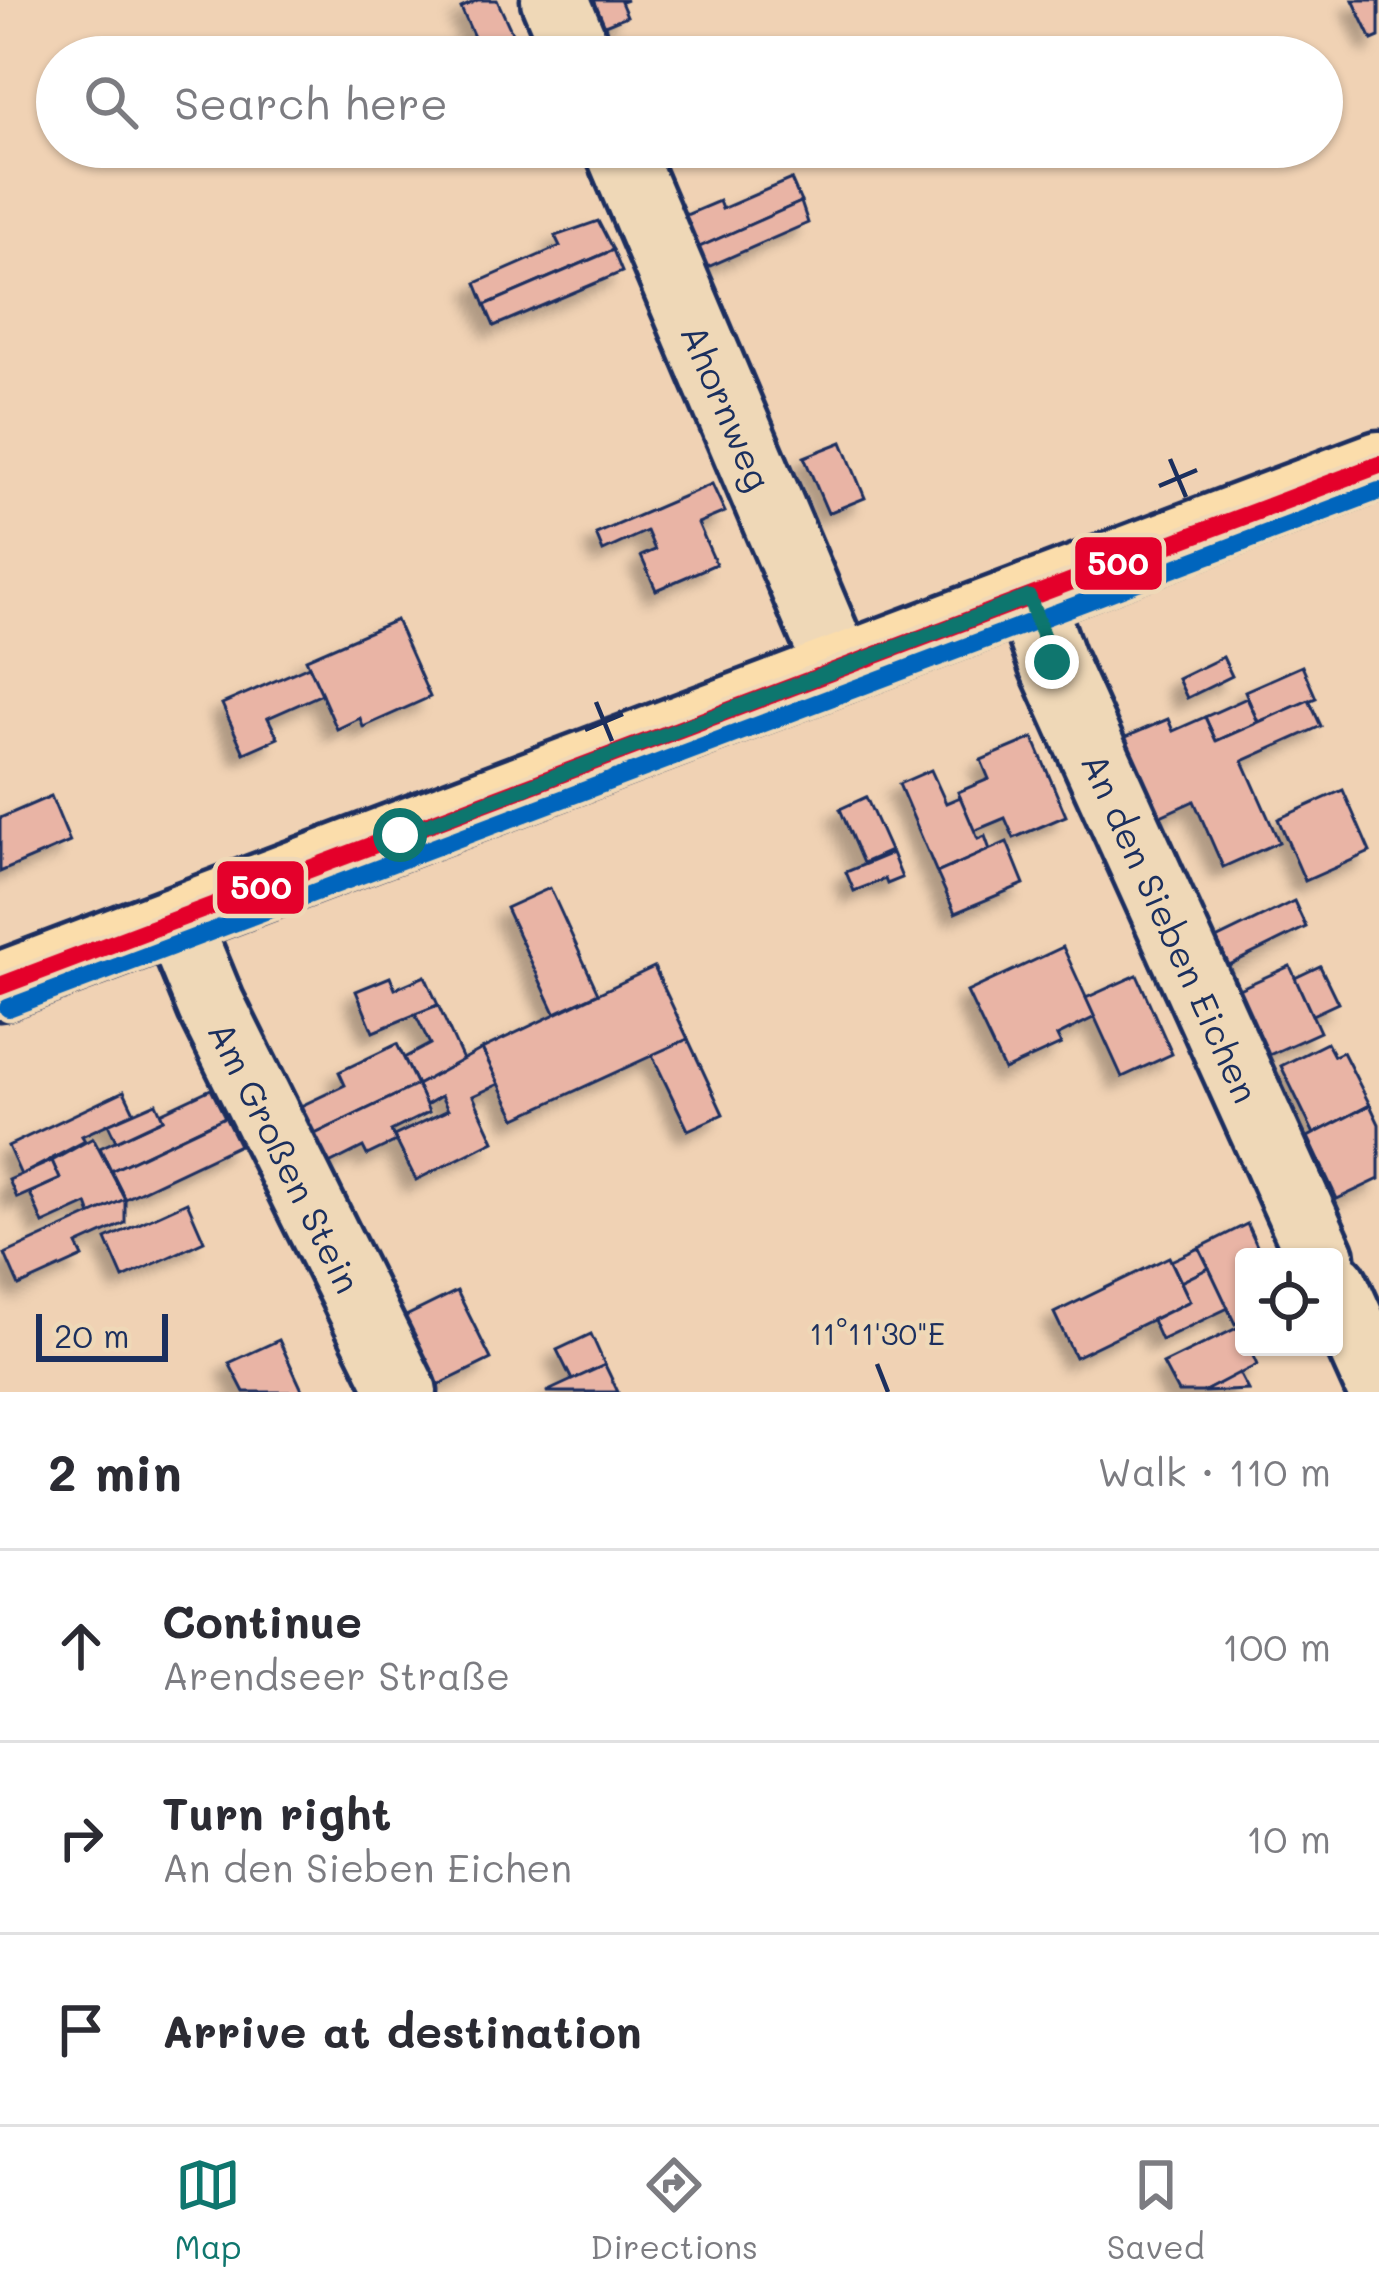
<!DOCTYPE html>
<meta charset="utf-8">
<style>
:root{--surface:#fff;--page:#f7f7f7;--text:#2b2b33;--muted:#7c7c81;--line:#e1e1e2;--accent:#0f766e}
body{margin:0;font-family:Mali,sans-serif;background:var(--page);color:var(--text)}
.controls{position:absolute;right:36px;bottom:36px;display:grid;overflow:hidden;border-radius:12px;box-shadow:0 3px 9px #0004}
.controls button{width:108px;height:108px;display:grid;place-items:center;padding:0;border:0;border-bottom:3px solid var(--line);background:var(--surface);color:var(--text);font:60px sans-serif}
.scale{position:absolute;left:36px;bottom:30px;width:132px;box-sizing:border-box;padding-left:12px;border:6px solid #1b2f5e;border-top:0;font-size:33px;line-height:42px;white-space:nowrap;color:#1b2f5e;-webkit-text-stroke:9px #efd8b7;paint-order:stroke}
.stop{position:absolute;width:36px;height:36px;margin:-27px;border:9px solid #0f766e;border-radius:50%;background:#fff}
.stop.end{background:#0f766e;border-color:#fff;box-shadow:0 3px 12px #0008}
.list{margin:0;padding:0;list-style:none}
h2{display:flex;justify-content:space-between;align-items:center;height:156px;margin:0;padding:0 48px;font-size:51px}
h2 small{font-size:39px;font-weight:400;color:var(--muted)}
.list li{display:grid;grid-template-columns:78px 1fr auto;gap:36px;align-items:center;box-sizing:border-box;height:192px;padding:0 48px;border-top:3px solid var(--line)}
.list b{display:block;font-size:45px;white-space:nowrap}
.list p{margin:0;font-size:39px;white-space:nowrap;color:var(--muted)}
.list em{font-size:39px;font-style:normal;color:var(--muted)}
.icon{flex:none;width:66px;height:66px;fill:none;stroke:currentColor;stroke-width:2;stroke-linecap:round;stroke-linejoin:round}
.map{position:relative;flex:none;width:1379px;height:1392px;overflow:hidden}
.search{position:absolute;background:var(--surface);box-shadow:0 3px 9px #0004;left:36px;right:36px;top:36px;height:132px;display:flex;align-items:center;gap:30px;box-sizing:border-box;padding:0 42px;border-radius:66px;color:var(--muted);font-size:45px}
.sheet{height:732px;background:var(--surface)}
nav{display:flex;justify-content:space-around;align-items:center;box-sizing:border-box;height:168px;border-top:3px solid var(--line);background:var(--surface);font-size:33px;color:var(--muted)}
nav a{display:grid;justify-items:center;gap:6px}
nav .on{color:var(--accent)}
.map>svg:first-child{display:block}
</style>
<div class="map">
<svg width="1379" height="1392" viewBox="0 0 1379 1392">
<defs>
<filter id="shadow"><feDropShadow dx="-11" dy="11" stdDeviation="6" flood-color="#0004"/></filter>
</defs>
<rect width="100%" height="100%" fill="#f0d2b4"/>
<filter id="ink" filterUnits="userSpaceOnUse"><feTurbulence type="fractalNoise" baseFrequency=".00833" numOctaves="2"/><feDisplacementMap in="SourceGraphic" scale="24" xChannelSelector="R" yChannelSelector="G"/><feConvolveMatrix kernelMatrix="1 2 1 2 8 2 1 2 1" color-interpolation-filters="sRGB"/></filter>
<g filter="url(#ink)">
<g fill="#e9b4a5" stroke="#1b2f5e" stroke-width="3" filter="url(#shadow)">
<polygon points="478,0 497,0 519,48 498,57 483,57 461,8"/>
<polygon points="589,0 627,0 621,2 627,16 600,27"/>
<polygon points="1353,0 1379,0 1379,37 1372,40"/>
<polygon points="791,179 801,202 693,250 679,218 719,201 722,209"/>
<polygon points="801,202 808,223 703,269 693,250"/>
<polygon points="598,221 613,250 485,305 476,283 560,246 555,236"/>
<polygon points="613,250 622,272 494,326 485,305"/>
<polygon points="842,442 865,498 828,513 804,457"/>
<polygon points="712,484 725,512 698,523 716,564 656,590 641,556 655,550 647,531 603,551 596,534"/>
<polygon points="396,620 430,697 363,727 360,718 337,729 306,659"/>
<polygon points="1223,657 1232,676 1187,698 1178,679"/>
<polygon points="309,666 322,694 268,718 278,738 244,753 222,704"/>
<polygon points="1302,666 1316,698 1258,722 1245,691"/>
<polygon points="1247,698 1258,722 1216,741 1205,717"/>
<polygon points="1309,700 1321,726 1243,761 1279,842 1223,867 1194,801 1156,818 1121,739 1168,719 1173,731 1205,717 1216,741"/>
<polygon points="1033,738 1066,816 1014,838 1005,818 974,831 958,792 989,779 981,760"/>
<polygon points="931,770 946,803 960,797 978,839 985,836 990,850 937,873 899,784"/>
<polygon points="1343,790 1370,852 1305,881 1278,819"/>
<polygon points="51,796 70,842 0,872 0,818"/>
<polygon points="866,797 890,851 863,863 840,809"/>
<polygon points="1007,842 1024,884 955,913 937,873"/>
<polygon points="892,853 902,878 887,884 885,879 854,891 846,872"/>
<polygon points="550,888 598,993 555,1013 506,908"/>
<polygon points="1294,901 1306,927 1229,965 1216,939"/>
<polygon points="1063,947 1095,1017 1057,1036 1061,1044 1004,1070 967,992"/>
<polygon points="1290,966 1320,1032 1260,1059 1230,993"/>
<polygon points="1320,966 1338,1003 1312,1015 1295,978"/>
<polygon points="654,967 688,1039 516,1118 482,1049"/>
<polygon points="1137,975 1172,1054 1122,1077 1086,998"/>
<polygon points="425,976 438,1005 373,1032 356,991 390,977 395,989"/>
<polygon points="438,1005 464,1062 417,1085 404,1058 430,1044 415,1014"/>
<polygon points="688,1039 723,1114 688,1130 652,1055"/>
<polygon points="1327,1043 1334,1056 1343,1052 1370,1105 1314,1134 1281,1066"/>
<polygon points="397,1044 417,1085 313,1135 299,1107 345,1085 339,1072"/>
<polygon points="482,1049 499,1084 473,1096 494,1141 416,1180 394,1136 448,1110 441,1096 426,1105 417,1085"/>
<polygon points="417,1085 429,1112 391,1131 396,1141 367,1155 363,1147 327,1165 313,1135"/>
<polygon points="211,1089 225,1117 111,1171 100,1148 163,1119 160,1113"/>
<polygon points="124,1091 134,1112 82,1136 85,1141 21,1175 8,1146"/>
<polygon points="156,1103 163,1119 116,1141 108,1124"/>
<polygon points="1370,1105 1379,1124 1379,1179 1337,1199 1308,1137"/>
<polygon points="225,1117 239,1145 125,1199 111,1171"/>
<polygon points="93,1138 125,1199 91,1215 87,1204 43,1224 30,1193 60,1179 52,1161"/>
<polygon points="52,1161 60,1179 17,1198 9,1180"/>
<polygon points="125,1199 125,1223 77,1245 83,1257 19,1286 5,1254"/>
<polygon points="187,1202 204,1241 123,1278 106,1239"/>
<polygon points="1247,1224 1262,1257 1244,1257 1244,1319 1235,1324 1199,1248"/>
<polygon points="1199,1248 1209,1268 1181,1282 1171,1261"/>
<polygon points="1169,1257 1190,1301 1075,1357 1054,1313"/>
<polygon points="1209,1268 1228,1308 1161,1340 1152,1320 1190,1301 1181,1282"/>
<polygon points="457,1291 491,1359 428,1390 394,1322"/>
<polygon points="1239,1327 1244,1347 1249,1347 1257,1365 1203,1392 1178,1392 1163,1364"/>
<polygon points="591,1334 605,1365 572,1380 557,1350"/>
<polygon points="279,1340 303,1392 244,1392 229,1363"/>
<polygon points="605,1365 618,1392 546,1392 572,1380"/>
<polygon points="1239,1373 1248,1390 1203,1392"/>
</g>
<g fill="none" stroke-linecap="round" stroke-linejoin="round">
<defs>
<g id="minor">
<polyline points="555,0 579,57"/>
<path id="s1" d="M618 147 839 669"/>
<path id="s2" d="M1029 597 1052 662 1321 1257"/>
<path id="s3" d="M176 920 211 1005 403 1392"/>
<polyline points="1334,1285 1379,1385"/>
</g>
<polyline id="major" points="0,986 1379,465"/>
</defs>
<use href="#minor" stroke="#1b2f5e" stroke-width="75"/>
<use href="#major" stroke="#1b2f5e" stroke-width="75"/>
<use href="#minor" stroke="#efd8b7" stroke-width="66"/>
<use href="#major" stroke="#fbddab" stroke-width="66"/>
<defs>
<polyline id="bus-1" points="0,986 1379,465"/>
<polyline id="bus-2" points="8,1008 1379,491"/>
</defs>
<use href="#bus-1" stroke="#efd8b7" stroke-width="27"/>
<use href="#bus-2" stroke="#efd8b7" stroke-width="27"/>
<use href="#bus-1" stroke="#e4002b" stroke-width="18"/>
<use href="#bus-2" stroke="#0065bd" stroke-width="18"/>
</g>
</g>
<g fill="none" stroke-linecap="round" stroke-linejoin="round" filter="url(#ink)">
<polyline stroke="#0f766e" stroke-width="15" points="400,835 1029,597 1052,662"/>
</g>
<path fill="none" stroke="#1b2f5e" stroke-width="4.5" d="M1170 459 1186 497M1159 486 1197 470M596 702 612 741M585 730 623 714M877 1364 888 1392"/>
<g text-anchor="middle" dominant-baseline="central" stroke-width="9" stroke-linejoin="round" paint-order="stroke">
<g font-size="36" fill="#1b2f5e" stroke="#efd8b7">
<text stroke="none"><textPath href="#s1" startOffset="282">Ahornweg</textPath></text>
<text stroke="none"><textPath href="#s2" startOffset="360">An den Sieben Eichen</textPath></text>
<text stroke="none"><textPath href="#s3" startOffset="261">Am Großen Stein</textPath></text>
</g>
</g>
<g font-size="30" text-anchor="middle" fill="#1b2f5e" stroke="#efd8b7" stroke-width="9" stroke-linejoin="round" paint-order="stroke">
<text x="877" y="1345">11°11'30"E</text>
</g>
<g stroke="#efd8b7" stroke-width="4.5">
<rect x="1073" y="535" width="91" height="57" rx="12" fill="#e4002b"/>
<rect x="215" y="859" width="91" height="57" rx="12" fill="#e4002b"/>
</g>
<g font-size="33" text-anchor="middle" font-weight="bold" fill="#fff">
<text x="1118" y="575">500</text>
<text x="261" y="899">500</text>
</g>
</svg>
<div class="controls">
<button><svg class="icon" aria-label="locate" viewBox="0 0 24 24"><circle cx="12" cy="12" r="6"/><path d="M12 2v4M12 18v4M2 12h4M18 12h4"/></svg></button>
</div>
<div class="scale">20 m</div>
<div class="stop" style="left:400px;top:835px"></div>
<div class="stop end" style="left:1052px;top:662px"></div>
<div class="search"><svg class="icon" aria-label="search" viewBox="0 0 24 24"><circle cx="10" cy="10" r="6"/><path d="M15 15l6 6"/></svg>Search here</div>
</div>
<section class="sheet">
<h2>2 min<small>Walk · 110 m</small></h2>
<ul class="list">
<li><svg class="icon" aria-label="ahead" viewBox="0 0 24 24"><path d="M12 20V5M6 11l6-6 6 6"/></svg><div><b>Continue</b><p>Arendseer Straße</p></div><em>100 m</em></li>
<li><svg class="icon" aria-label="right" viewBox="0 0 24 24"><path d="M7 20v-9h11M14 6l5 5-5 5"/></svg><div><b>Turn right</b><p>An den Sieben Eichen</p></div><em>10 m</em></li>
<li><svg class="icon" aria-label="arrive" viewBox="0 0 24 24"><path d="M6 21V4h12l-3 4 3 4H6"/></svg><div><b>Arrive at destination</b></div></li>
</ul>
</section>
<nav>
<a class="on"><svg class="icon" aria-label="map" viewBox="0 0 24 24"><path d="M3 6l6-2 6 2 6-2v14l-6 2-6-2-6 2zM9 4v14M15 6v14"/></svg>Map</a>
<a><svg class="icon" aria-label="directions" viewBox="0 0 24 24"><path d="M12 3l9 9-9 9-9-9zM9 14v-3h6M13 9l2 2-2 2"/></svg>Directions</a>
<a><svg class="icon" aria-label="saved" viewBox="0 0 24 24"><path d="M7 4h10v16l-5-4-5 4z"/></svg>Saved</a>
</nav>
